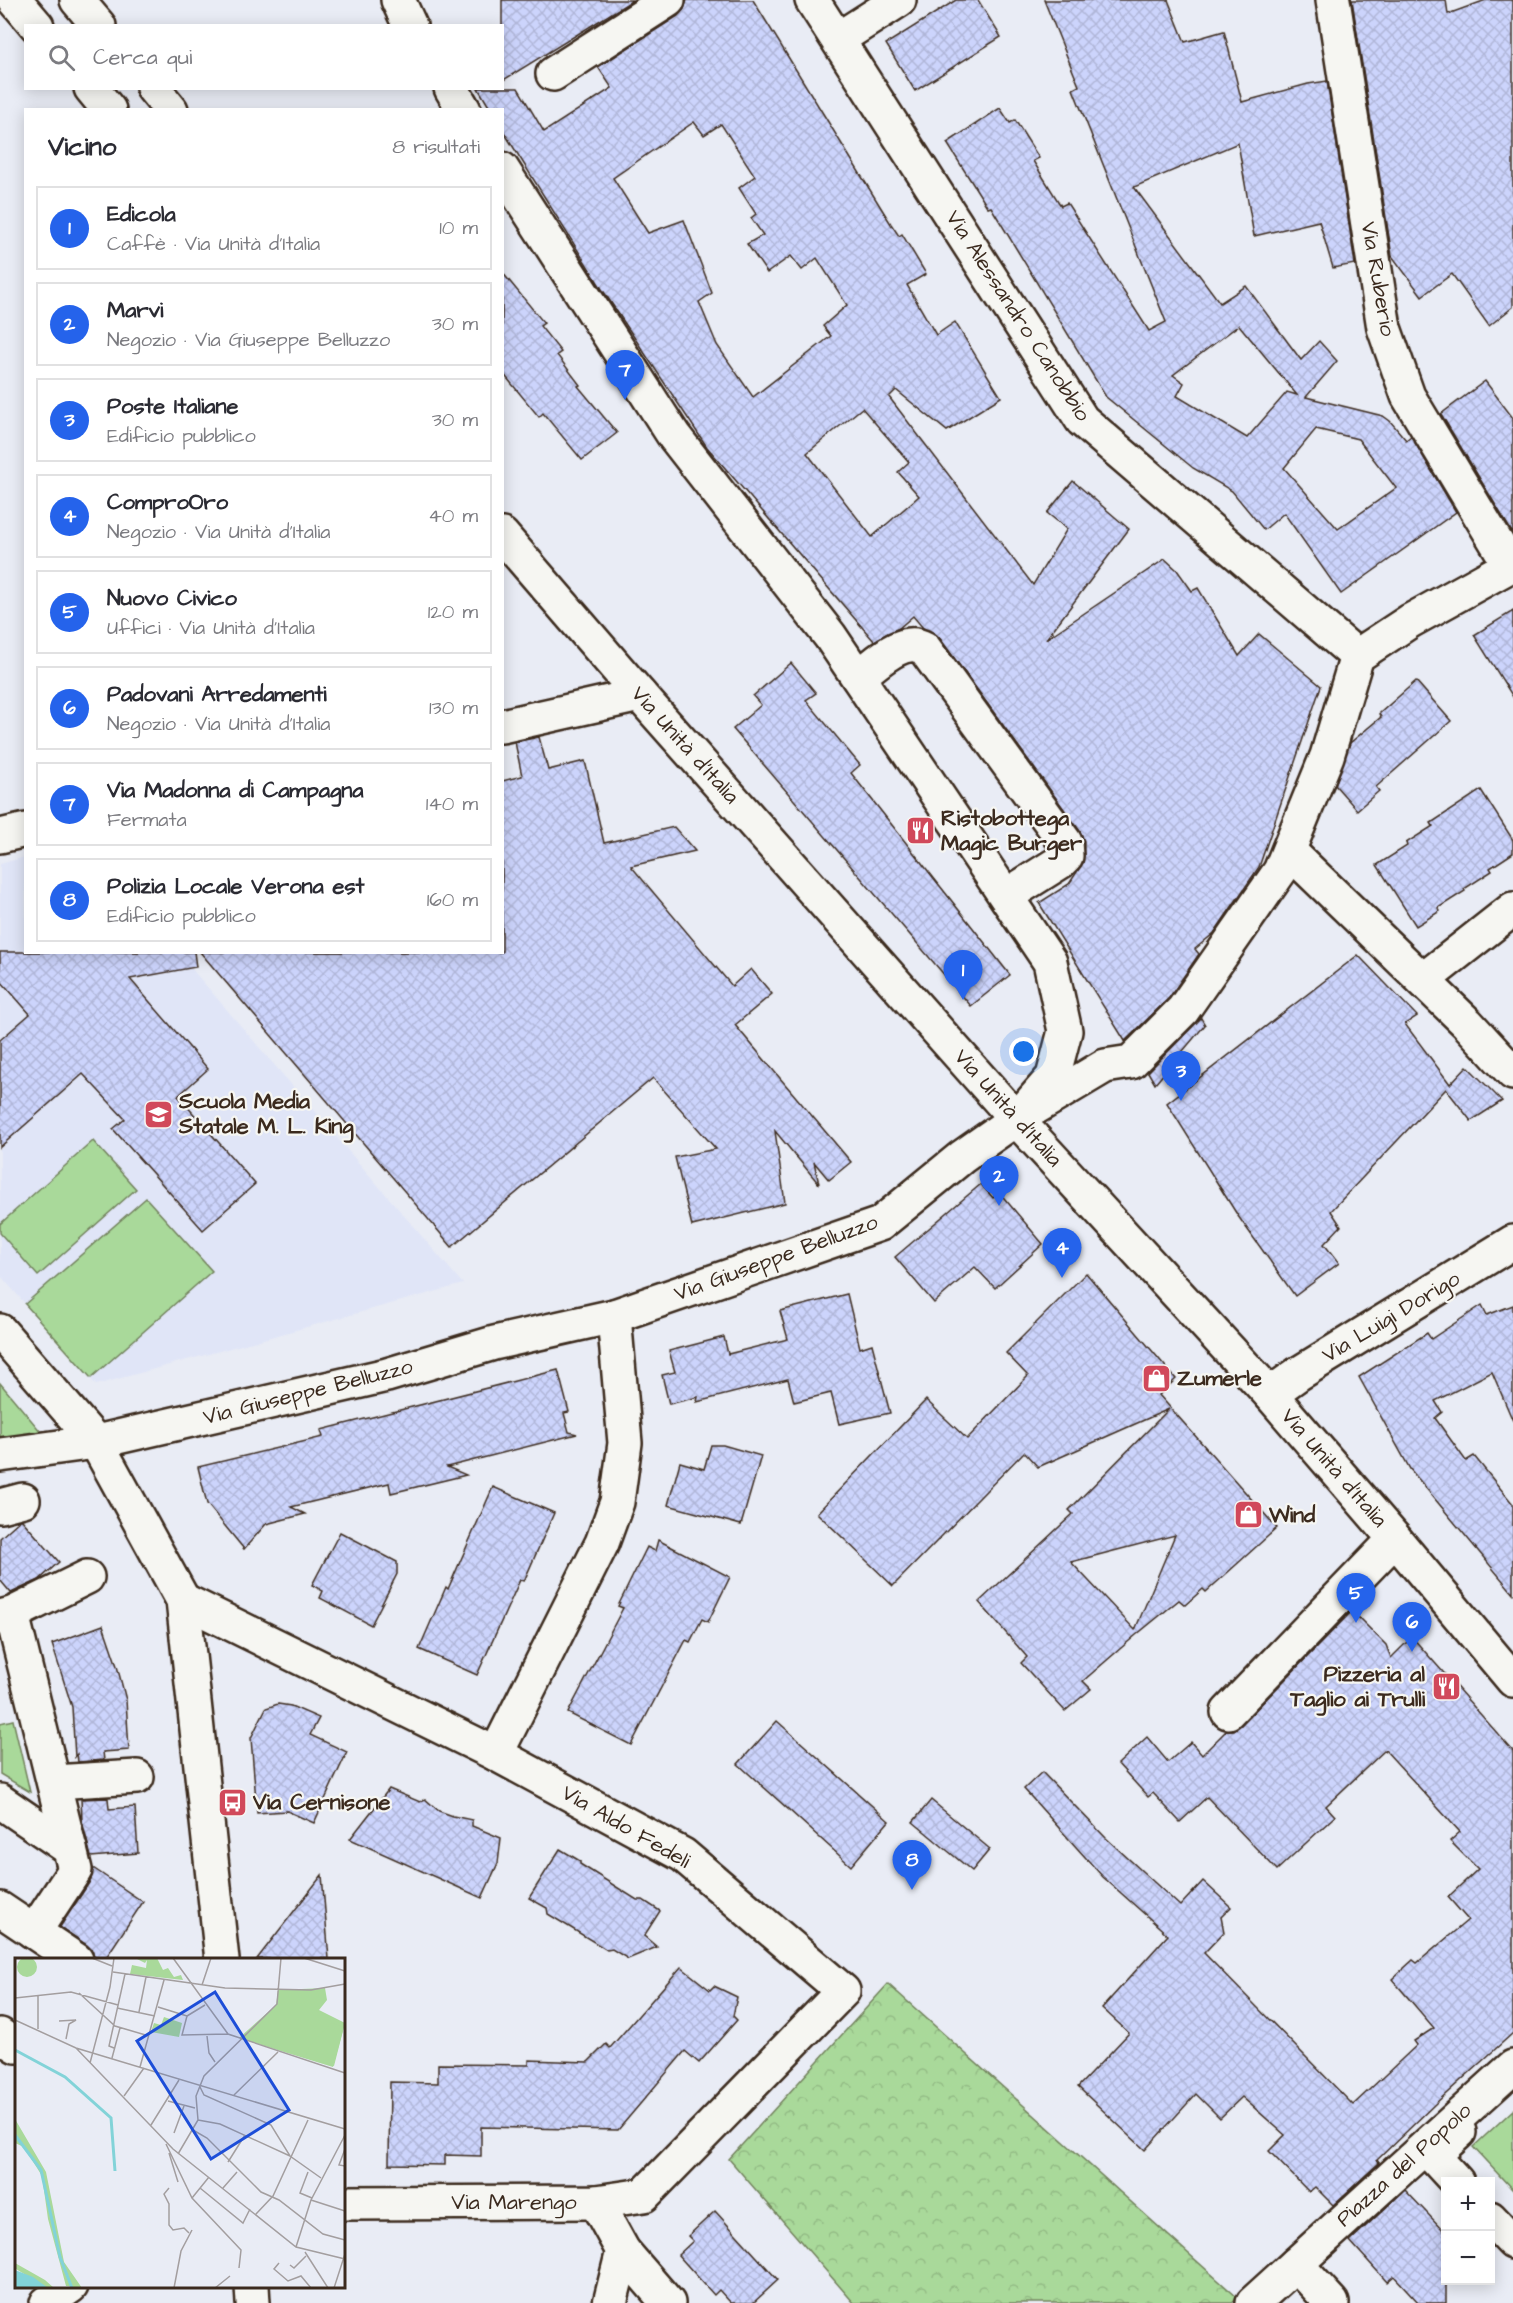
<!DOCTYPE html>
<html lang="it">
<meta charset="utf-8">
<style>
:root{--surface:#fff;--page:#f2f2f3;--text:#2b2b33;--muted:#7c7c81;--line:#e1e1e2;--accent:#2563eb}
body{margin:0;font-family:"Architects Daughter",sans-serif;background:var(--page);color:var(--text)}
.controls{position:absolute;right:18px;bottom:18px;display:grid;overflow:hidden;border-radius:0px;box-shadow:0 3px 15px #0003}
.controls button{width:54px;height:54px;display:grid;place-items:center;padding:0;border:0;border-bottom:2px solid var(--line);background:var(--surface);color:var(--text);font:30px sans-serif}
.you{position:absolute;left:1024px;top:1052px;width:21px;height:21px;margin:-15px;border:4px solid #fff;border-radius:50%;background:#1a73e8;box-shadow:0 0 0 9px #1a73e833}
.badge{display:grid;place-items:center;width:39px;height:39px;border-radius:50%;background:var(--accent);color:#fff;font-size:20px;font-weight:700}
.pin{position:absolute;translate:-50% -50px;filter:drop-shadow(0 2px 3px #0008)}
.pin::after{content:'';position:absolute;top:32px;width:21px;height:18px;background:inherit;clip-path:polygon(0 0,100% 0,50% 100%)}
.list{margin:0;padding:0;list-style:none}
h2{display:flex;justify-content:space-between;align-items:center;height:78px;margin:0;padding:0 24px;font-size:26px}
h2 small{font-size:20px;font-weight:400;color:var(--muted)}
.list li{display:grid;grid-template-columns:39px 1fr auto;gap:18px;align-items:center;box-sizing:border-box;height:84px;margin:0 12px 12px;padding:0 12px;border:2px solid var(--line);border-radius:0px}
.list b{display:block;font-size:22px;white-space:nowrap}
.list p{margin:0;font-size:20px;white-space:nowrap;color:var(--muted)}
.list em{font-size:20px;font-style:normal;color:var(--muted)}
.icon{flex:none;width:33px;height:33px;fill:none;stroke:currentColor;stroke-width:2;stroke-linecap:round;stroke-linejoin:round}
.map{position:relative;flex:none;width:1513px;height:2303px;overflow:hidden}
.search{position:absolute;background:var(--surface);box-shadow:0 3px 15px #0003;left:24px;top:24px;width:480px;height:66px;display:flex;align-items:center;gap:15px;box-sizing:border-box;padding:0 21px;border-radius:0px;color:var(--muted);font-size:22px}
.panel{position:absolute;background:var(--surface);box-shadow:0 3px 15px #0003;left:24px;top:108px;width:480px;height:846px;border-radius:0px}
.map>svg:first-child{display:block}
</style>
<div class="map">
<svg width="1513" height="2303" viewBox="0 0 1513 2303">
<defs>
<pattern id="forest-crowns" width="20" height="18" patternUnits="userSpaceOnUse" patternTransform="scale(1.5)"><rect width="20" height="18" fill="#a9d99a"/><path d="M2 6a3 3 0 1 1 6 0M12 15a3 3 0 1 1 6 0" fill="none" stroke="#92ba84"/></pattern>
<pattern id="building-cross-hatch" width="8" height="8" patternUnits="userSpaceOnUse" patternTransform="scale(1.5)"><rect width="8" height="8" fill="#ccd4fc"/><path d="M0 0l8 8M0 8l8-8" fill="none" stroke="#b0b6d8"/></pattern>
</defs>
<rect width="100%" height="100%" fill="#e9ecf5"/>
<filter id="ink" filterUnits="userSpaceOnUse"><feTurbulence type="fractalNoise" baseFrequency=".0167" numOctaves="2"/><feDisplacementMap in="SourceGraphic" scale="12" xChannelSelector="R" yChannelSelector="G"/><feConvolveMatrix kernelMatrix="1 2 1 2 8 2 1 2 1" color-interpolation-filters="sRGB"/></filter>
<g filter="url(#ink)">
<polygon fill="#e0e5f7" points="25,857 26,952 178,953 463,1284 96,1385 0,1275 0,864"/>
<g fill="#a9d99a" stroke="#72825c" stroke-width="1.5">
<polygon points="93,1141 136,1189 38,1276 0,1233 0,1224"/>
<polygon points="146,1198 212,1271 91,1378 25,1304"/>
<polygon points="0,1383 57,1451 0,1461"/>
<polygon points="13,1720 30,1792 0,1774 0,1723"/>
<polygon points="1513,2110 1513,2190 1473,2147"/>
</g>
<polygon fill="url(#forest-crowns)" stroke="#72825c" stroke-width="1.5" points="888,1984 1238,2298 1232,2303 854,2303 729,2159"/>
<g fill="url(#building-cross-hatch)" stroke="#3b2a1e" stroke-width="1.5" fill-rule="evenodd">
<polygon points="502,0 633,0 502,81"/>
<path d="M687 0H753L891 224 899 236 902 234 926 274 907 285 936 335 955 322 1001 397 947 431 896 390 889 397 1033 585 1067 529 1047 513 1073 481 1129 529 1046 639 1165 559 1177 570 1192 591 1198 588 1239 656 1259 634 1321 686 1259 867 1214 933 1195 949 1199 954 1169 998 1125 1041 1039 903 1069 884 1083 863 1084 841 1080 831 939 637 923 628 913 616 899 628 874 641 707 447 602 289 502 129V110H491L478 88H518L544 132 612 88 598 67 678 16 684 9ZM694 122 704 135 721 124 755 176 739 188 756 214 751 218 763 235 747 244 767 273 791 256 802 270 817 258 847 305 823 326 831 336 753 397 717 345 699 302 712 293 684 220 648 233 613 178ZM862 408 909 462 898 472 919 496 872 537 807 453Z"/>
<polygon points="956,0 978,0 1001,37 915,91 886,44"/>
<path d="M1044 0H1168L1185 42 1224 31 1242 102 1308 84 1327 81 1355 264 1333 268 1319 221 1254 236 1238 143 1134 187 1220 303 1246 286 1301 360 1319 341 1337 361 1306 397 1383 416 1390 421 1406 440 1411 436 1456 512 1341 594 1284 513 1264 530 1232 491 1193 468 1106 397 991 207 988 208 947 143 1000 108 1010 123 1015 120 1039 158 1033 161 1061 206 1067 203 1149 331 1166 322 1073 89 1079 86ZM1239 325 1297 395 1287 392 1247 438 1177 396 1184 383 1173 375ZM1316 429 1358 439 1396 488 1338 529 1284 468Z"/>
<polygon points="1352,0 1446,0 1448,14 1486,0 1513,0 1513,307 1489,326 1452,274 1422,296 1392,256"/>
<polygon points="502,272 544,323 540,326 561,352 557,355 580,385 578,386 617,433 582,460 543,413 539,417 502,372"/>
<polygon points="1485,381 1513,418 1513,534 1441,414"/>
<polygon points="1513,611 1513,697 1474,635"/>
<polygon points="791,663 816,693 806,700 860,765 851,773 1010,975 971,1006 733,729 761,705 753,696"/>
<polygon points="1416,681 1451,721 1376,787 1379,791 1357,810 1335,785 1350,743 1381,717 1379,714"/>
<polygon points="539,737 548,770 585,761 604,843 674,827 695,851 631,866 732,986 751,969 772,994 735,1025 851,1162 829,1180 814,1162 819,1184 775,1131 785,1203 692,1226 675,1157 716,1149 653,1078 452,1247 200,952 502,952 502,781 522,776 515,742"/>
<polygon points="1481,790 1513,840 1513,853 1490,868 1492,871 1464,889 1465,891 1438,908 1440,911 1416,926 1377,865 1407,846 1406,843 1433,826 1431,823"/>
<polygon points="0,952 194,952 196,967 130,979 208,1069 178,1096 255,1184 203,1230 113,1129 125,1119 83,1074 0,1147 0,1040 30,1014 0,980"/>
<polygon points="1358,955 1417,1016 1405,1024 1450,1084 1467,1066 1502,1101 1471,1121 1446,1089 1331,1211 1341,1226 1324,1244 1339,1263 1295,1296 1238,1216 1167,1103"/>
<polygon points="1201,1018 1205,1025 1155,1084 1148,1072"/>
<polygon points="981,1184 993,1198 999,1192 1043,1244 995,1288 975,1267 934,1303 895,1257"/>
<path d="M1086 1273 1176 1379 1159 1395 1277 1528 1206 1592 1203 1589 1185 1605 1179 1600 1136 1635 1083 1681 1091 1689 1065 1711 1021 1663 1027 1657 979 1602 1073 1514 1069 1510 1169 1409 1038 1467 1024 1452 893 1586 817 1513 926 1400 967 1439 1028 1376 1006 1353ZM1175 1535 1135 1630 1071 1562Z"/>
<polygon points="847,1294 860,1348 872,1344 890,1413 839,1424 831,1393 794,1402 788,1379 697,1402 698,1397 669,1404 662,1375 675,1372 669,1351 724,1337 728,1354 788,1339 780,1311"/>
<polygon points="1482,1305 1487,1315 1513,1305 1513,1421 1492,1372 1435,1401 1442,1412 1435,1418 1466,1461 1474,1456 1513,1504 1513,1593 1410,1469 1359,1377 1427,1333 1431,1339"/>
<polygon points="558,1370 569,1412 564,1413 569,1432 577,1434 447,1467 466,1475 391,1493 389,1483 291,1507 305,1514 266,1524 244,1549 207,1504 198,1467 323,1437 321,1430"/>
<polygon points="711,1445 723,1445 761,1456 741,1525 668,1505 680,1462 704,1469"/>
<polygon points="493,1487 554,1513 524,1581 520,1580 477,1675 419,1649 446,1587 448,1589"/>
<polygon points="20,1520 22,1520 59,1562 39,1580 11,1593 0,1580 0,1538"/>
<polygon points="340,1532 397,1562 397,1574 371,1625 320,1598 323,1591 312,1585"/>
<polygon points="658,1540 730,1577 708,1622 702,1619 690,1642 686,1640 631,1745 568,1713 623,1608 618,1606 647,1547 655,1551"/>
<polygon points="1352,1611 1386,1645 1391,1658 1412,1637 1513,1751 1513,2033 1436,2103 1377,2160 1379,2163 1333,2205 1315,2187 1309,2192 1269,2151 1285,2135 1242,2097 1220,2118 1196,2094 1145,2150 1078,2087 1129,2033 1102,2008 1168,1935 1103,1877 1024,1789 1042,1772 1106,1838 1180,1906 1203,1881 1231,1907 1221,1917 1224,1932 1204,1953 1353,2105 1417,2045 1414,2041 1434,2028 1392,1979 1413,1960 1417,1963 1468,1920 1448,1897 1478,1869 1450,1841 1460,1832 1385,1750 1326,1806 1335,1816 1277,1870 1207,1797 1180,1822 1153,1793 1148,1797 1118,1764 1147,1737 1168,1762 1191,1742 1202,1755 1227,1730 1234,1730 1241,1725"/>
<polygon points="103,1625 117,1666 126,1700 129,1750 103,1752 104,1760 78,1762 77,1754 75,1757 72,1707 52,1644"/>
<polygon points="278,1704 291,1706 319,1718 310,1735 347,1752 314,1823 287,1811 257,1813 251,1738 266,1708"/>
<polygon points="777,1721 889,1821 851,1866 738,1764"/>
<polygon points="389,1789 420,1802 425,1799 439,1811 453,1816 472,1820 472,1826 501,1838 498,1863 482,1898 350,1839"/>
<polygon points="108,1798 109,1809 135,1807 138,1853 91,1857 82,1821 81,1799"/>
<polygon points="931,1800 990,1849 972,1871 913,1822"/>
<polygon points="560,1849 580,1861 580,1864 637,1900 643,1900 660,1911 644,1936 657,1947 628,1959 612,1949 607,1950 548,1914 547,1908 529,1898"/>
<polygon points="93,1868 143,1902 105,1959 94,1959 93,1951 87,1945 60,1927 91,1880"/>
<polygon points="322,1875 329,1959 257,1959"/>
<polygon points="681,1967 710,1990 714,1986 737,1997 733,2016 737,2020 699,2063 685,2051 618,2130 481,2127 481,2156 445,2155 445,2165 389,2164 390,2082 438,2083 438,2064 529,2065 529,2060 588,2062 606,2044 610,2048"/>
<polygon points="1405,2190 1446,2233 1446,2303 1419,2303 1394,2276 1387,2282 1350,2241"/>
<polygon points="715,2211 778,2280 753,2303 731,2303 719,2290 714,2295 678,2255 693,2241 688,2236"/>
</g>
<g fill="none" stroke-linecap="round" stroke-linejoin="round">
<defs>
<g id="minor">
<polyline points="398,0 410,26"/>
<polyline points="812,0 1082,420 1357,656"/>
<polyline points="1333,0 1384,328 1408,396 1510,565"/>
<polyline points="838,39 899,0"/>
<polyline points="553,74 668,0"/>
<polyline points="451,88 464,110"/>
<polyline points="502,169 674,436 830,636 1050,962 1065,1031 1053,1077 1027,1107"/>
<path d="M858 677C875 665 902 635 924 648L1065 842 1066 856 1060 862 1006 896"/>
<polyline points="502,726 640,695"/>
<polyline points="0,836 26,830"/>
<polyline points="1289,851 1467,1023 1513,1073"/>
<polyline points="1423,980 1513,909"/>
<polyline points="0,1331 96,1442 183,1600 222,1960"/>
<polyline points="1270,1394 1298,1374 1513,1242"/>
<polyline points="0,1455 96,1442 387,1375 494,1343 614,1316 880,1224 962,1157 1016,1119 1105,1066 1131,1062 1183,1010 1280,871 1327,756 1357,656 1410,621 1513,564"/>
<polyline points="0,1506 23,1500"/>
<polyline points="183,1600 496,1754 683,1855 843,1991 644,2195 596,2202 344,2203"/>
<polyline points="12,1614 75,1870 34,1932"/>
<polyline points="0,1617 12,1614 87,1577"/>
<polyline points="1228,1712 1395,1539"/>
<polyline points="496,1754 602,1543 617,1502 625,1443 614,1316"/>
<polyline points="54,1782 137,1777"/>
<polyline points="0,1801 70,1849"/>
<polyline points="0,1909 76,1960"/>
<polyline points="0,2035 16,2046"/>
<polyline points="1457,2182 1433,2156 1459,2132"/>
<polyline points="596,2202 623,2251 668,2303"/>
<polyline points="1490,2218 1513,2242"/>
<polyline points="1296,2264 1332,2303"/>
<polyline points="252,2286 253,2303"/>
<polyline points="47,2303 71,2286"/>
<polyline points="610,2303 623,2251"/>
<polyline points="1253,2303 1513,2067"/>
</g>
<g id="major">
<polyline points="15,0 37,26"/>
<polyline points="77,0 99,26"/>
<polyline points="91,88 109,110"/>
<polyline points="153,88 171,110"/>
<polyline points="502,535 640,695 1016,1119 1270,1394 1395,1539 1513,1680"/>
</g>
</defs>
<use href="#minor" stroke="#3b2a1e" stroke-width="38"/>
<use href="#major" stroke="#3b2a1e" stroke-width="38"/>
<use href="#minor" stroke="#f6f6f2" stroke-width="33"/>
<use href="#major" stroke="#f6f6f2" stroke-width="33"/>
</g>
</g>
<defs>
<symbol id="restaurant-square" viewBox="-11 -11 22 22"><rect x="-9" y="-9" width="18" height="18" rx="4" fill="#d1495b" stroke="#f6f6f2"/><path d="M-5-6h1v4h1v-4h1v4h1v-4h1v5L-1.5 .5V6h-2V.5L-5-1ZM5-6V6H3V1.5H1.5Q1.5-4 5-6Z" fill="#fff"/></symbol>
<symbol id="school-square" viewBox="-11 -11 22 22"><rect x="-9" y="-9" width="18" height="18" rx="4" fill="#d1495b" stroke="#f6f6f2"/><path d="M0-5L7-2L0 1L-7-2ZM-4 1L0 2.5L4 1V4Q0 6-4 4Z" fill="#fff"/></symbol>
<symbol id="shop-square" viewBox="-11 -11 22 22"><rect x="-9" y="-9" width="18" height="18" rx="4" fill="#d1495b" stroke="#f6f6f2"/><path d="M-5-2.5h2.3a2.7 3.5 0 0 1 5.4 0H5L5.5 6h-11ZM-1.5-2.5h3a1.5 2.3 0 0 0-3 0Z" fill="#fff"/></symbol>
<symbol id="bus-square" viewBox="-11 -11 22 22"><rect x="-9" y="-9" width="18" height="18" rx="4" fill="#d1495b" stroke="#f6f6f2"/><path d="M-5-6H5V4H4V6H2V4H-2V6H-4V4H-5ZM-3.5-4V0h7V-4ZM-3.5 1.2v1.5H-2V1.2ZM2 1.2v1.5H3.5V1.2Z" fill="#fff"/></symbol>
</defs>
<g fill-rule="evenodd">
<use href="#restaurant-square" x="904" y="814" width="33" height="33"/>
<use href="#school-square" x="142" y="1098" width="33" height="33"/>
<use href="#shop-square" x="1140" y="1362" width="33" height="33"/>
<use href="#shop-square" x="1232" y="1498" width="33" height="33"/>
<use href="#restaurant-square" x="1430" y="1670" width="33" height="33"/>
<use href="#bus-square" x="216" y="1786" width="33" height="33"/>
</g>
<g text-anchor="middle" dominant-baseline="central" stroke-width="4.5" stroke-linejoin="round" paint-order="stroke">
<g font-size="22" fill="#3b2a1e" stroke="#f6f6f2">
<text transform="translate(1378 279) rotate(80)">Via Ruberio</text>
<text transform="translate(1018 316) rotate(57)">Via Alessandro Canobbio</text>
<text transform="translate(685 745) rotate(48)">Via Unità d'Italia</text>
<text transform="translate(1008 1108) rotate(48)">Via Unità d'Italia</text>
<text transform="translate(776 1258) rotate(-20)">Via Giuseppe Belluzzo</text>
<text transform="translate(1391 1317) rotate(-31)">Via Luigi Dorigo</text>
<text transform="translate(308 1392) rotate(-14)">Via Giuseppe Belluzzo</text>
<text transform="translate(1334 1468) rotate(49)">Via Unità d'Italia</text>
<text transform="translate(626 1827) rotate(30)">Via Aldo Fedeli</text>
<text transform="translate(1404 2165) rotate(-42)">Piazza del Popolo</text>
<text x="514" y="2202">Via Marengo</text>
</g>
<g font-size="22" font-weight="bold" fill="#3b2a1e" stroke="#f6f6f2" text-anchor="start">
<text x="941" y="818">Ristobottega<tspan x="941" dy="25">Magic Burger</tspan></text>
<text x="179" y="1101">Scuola Media<tspan x="179" dy="25">Statale M. L. King</tspan></text>
<text x="1177" y="1378">Zumerle</text>
<text x="1269" y="1515">Wind</text>
<text x="1425" y="1674" text-anchor="end">Pizzeria al<tspan x="1425" dy="25">Taglio ai Trulli</tspan></text>
<text x="253" y="1802">Via Cernisone</text>
</g>
</g>
<g transform="translate(15 1958)">
<rect width="330" height="330" fill="#e9ecf5"/>
<path d="M2 9a10 10 0 1 1 20 0a10 10 0 1 1-20 0ZM120 0H142L148 12 153 10 159 19 166 17 168 22 115 16 117 7 131 10 132 2 130 5ZM310 30 312 42 304 52 330 65 318 109 224 80 261 47 263 32Z" fill="#a9d99a"/>
<path d="M149 59 167 65 164 79 136 74 139 65 146 67ZM316 65 329 69 319 108 290 99 295 87ZM240 68 263 91 229 80ZM0 161 31 214 49 304 67 330 51 328 33 261 27 218 9 189 0 185ZM0 305 30 322 39 330H32L1 311Z" fill="#a9d99a"/>
<path d="M0 312 18 319 33 330H0Z" fill="#82d3d8"/>
<path fill="none" stroke="#82d3d8" stroke-width="3" d="M0 92 50 119 96 160 100 213M0 177 26 212 45 299 57 330"/>
<path fill="none" stroke="#a39e9f" stroke-width="1.5" d="M77 0 97 8M158 0 213 76 330 115M289 0 330 13M98 14 210 30 296 32 330 26M187 27 196 0M64 35 100 68 134 78M0 40 56 34 103 47M143 49 172 58M102 50 140 58M124 54 131 19M172 58 167 77 213 76M172 58 190 47M0 62 61 90 330 171M44 63 61 62 54 66 51 81M23 71V38M192 78 194 95 200 104M61 90 158 191 281 289 330 301M99 90 94 88 110 16M97 100 105 70M75 105 95 29 99 0M125 109 149 22M185 129 189 137 256 167 275 198 306 220M219 137 263 94M109 138 129 110M153 143 180 150M183 162 205 166 275 198M136 167 164 122M178 172 192 180 246 234 264 242 308 276 330 282M159 175 169 148M151 186 177 240 226 292 224 310M330 191 324 207 330 208M154 195 163 224M163 196 183 162 181 138 189 118 262 46 266 0M213 204 230 177M293 214 285 235 297 240M154 230 149 236 154 246V267L158 272 169 270 174 275M185 230 228 265 235 251M208 230 222 214M177 240 194 219M296 242 330 253M241 256 258 238 293 162M281 289 296 242 330 177M290 294 313 330M264 305 259 311 273 323 286 318 296 330M275 307 279 310 291 298M159 330 166 293 177 272M200 330 215 318M319 330 330 296"/>
<path fill="#1d4ed8" fill-opacity="0.15" stroke="#1d4ed8" stroke-width="3" d="M200 34 274 152 196 201 122 83Z"/>
<rect width="330" height="330" fill="none" stroke="#3b2a1e" stroke-width="3"/>
</g>
</svg>
<div class="controls">
<button>+</button>
<button>−</button>
</div>
<div class="you"></div>
<div class="pin badge" style="left:963px;top:1000px">1</div>
<div class="pin badge" style="left:999px;top:1206px">2</div>
<div class="pin badge" style="left:1181px;top:1101px">3</div>
<div class="pin badge" style="left:1062px;top:1278px">4</div>
<div class="pin badge" style="left:1356px;top:1623px">5</div>
<div class="pin badge" style="left:1412px;top:1652px">6</div>
<div class="pin badge" style="left:625px;top:400px">7</div>
<div class="pin badge" style="left:912px;top:1890px">8</div>
<div class="search"><svg class="icon" aria-label="search" viewBox="0 0 24 24"><circle cx="10" cy="10" r="6"/><path d="M15 15l6 6"/></svg>Cerca qui</div>
<section class="panel">
<h2>Vicino<small>8 risultati</small></h2>
<ul class="list">
<li><span class="badge">1</span><div><b>Edicola</b><p>Caffè · Via Unità d'Italia</p></div><em>10 m</em></li>
<li><span class="badge">2</span><div><b>Marvi</b><p>Negozio · Via Giuseppe Belluzzo</p></div><em>30 m</em></li>
<li><span class="badge">3</span><div><b>Poste Italiane</b><p>Edificio pubblico</p></div><em>30 m</em></li>
<li><span class="badge">4</span><div><b>ComproOro</b><p>Negozio · Via Unità d'Italia</p></div><em>40 m</em></li>
<li><span class="badge">5</span><div><b>Nuovo Civico</b><p>Uffici · Via Unità d'Italia</p></div><em>120 m</em></li>
<li><span class="badge">6</span><div><b>Padovani Arredamenti</b><p>Negozio · Via Unità d'Italia</p></div><em>130 m</em></li>
<li><span class="badge">7</span><div><b>Via Madonna di Campagna</b><p>Fermata</p></div><em>140 m</em></li>
<li><span class="badge">8</span><div><b>Polizia Locale Verona est</b><p>Edificio pubblico</p></div><em>160 m</em></li>
</ul>
</section>
</div>
